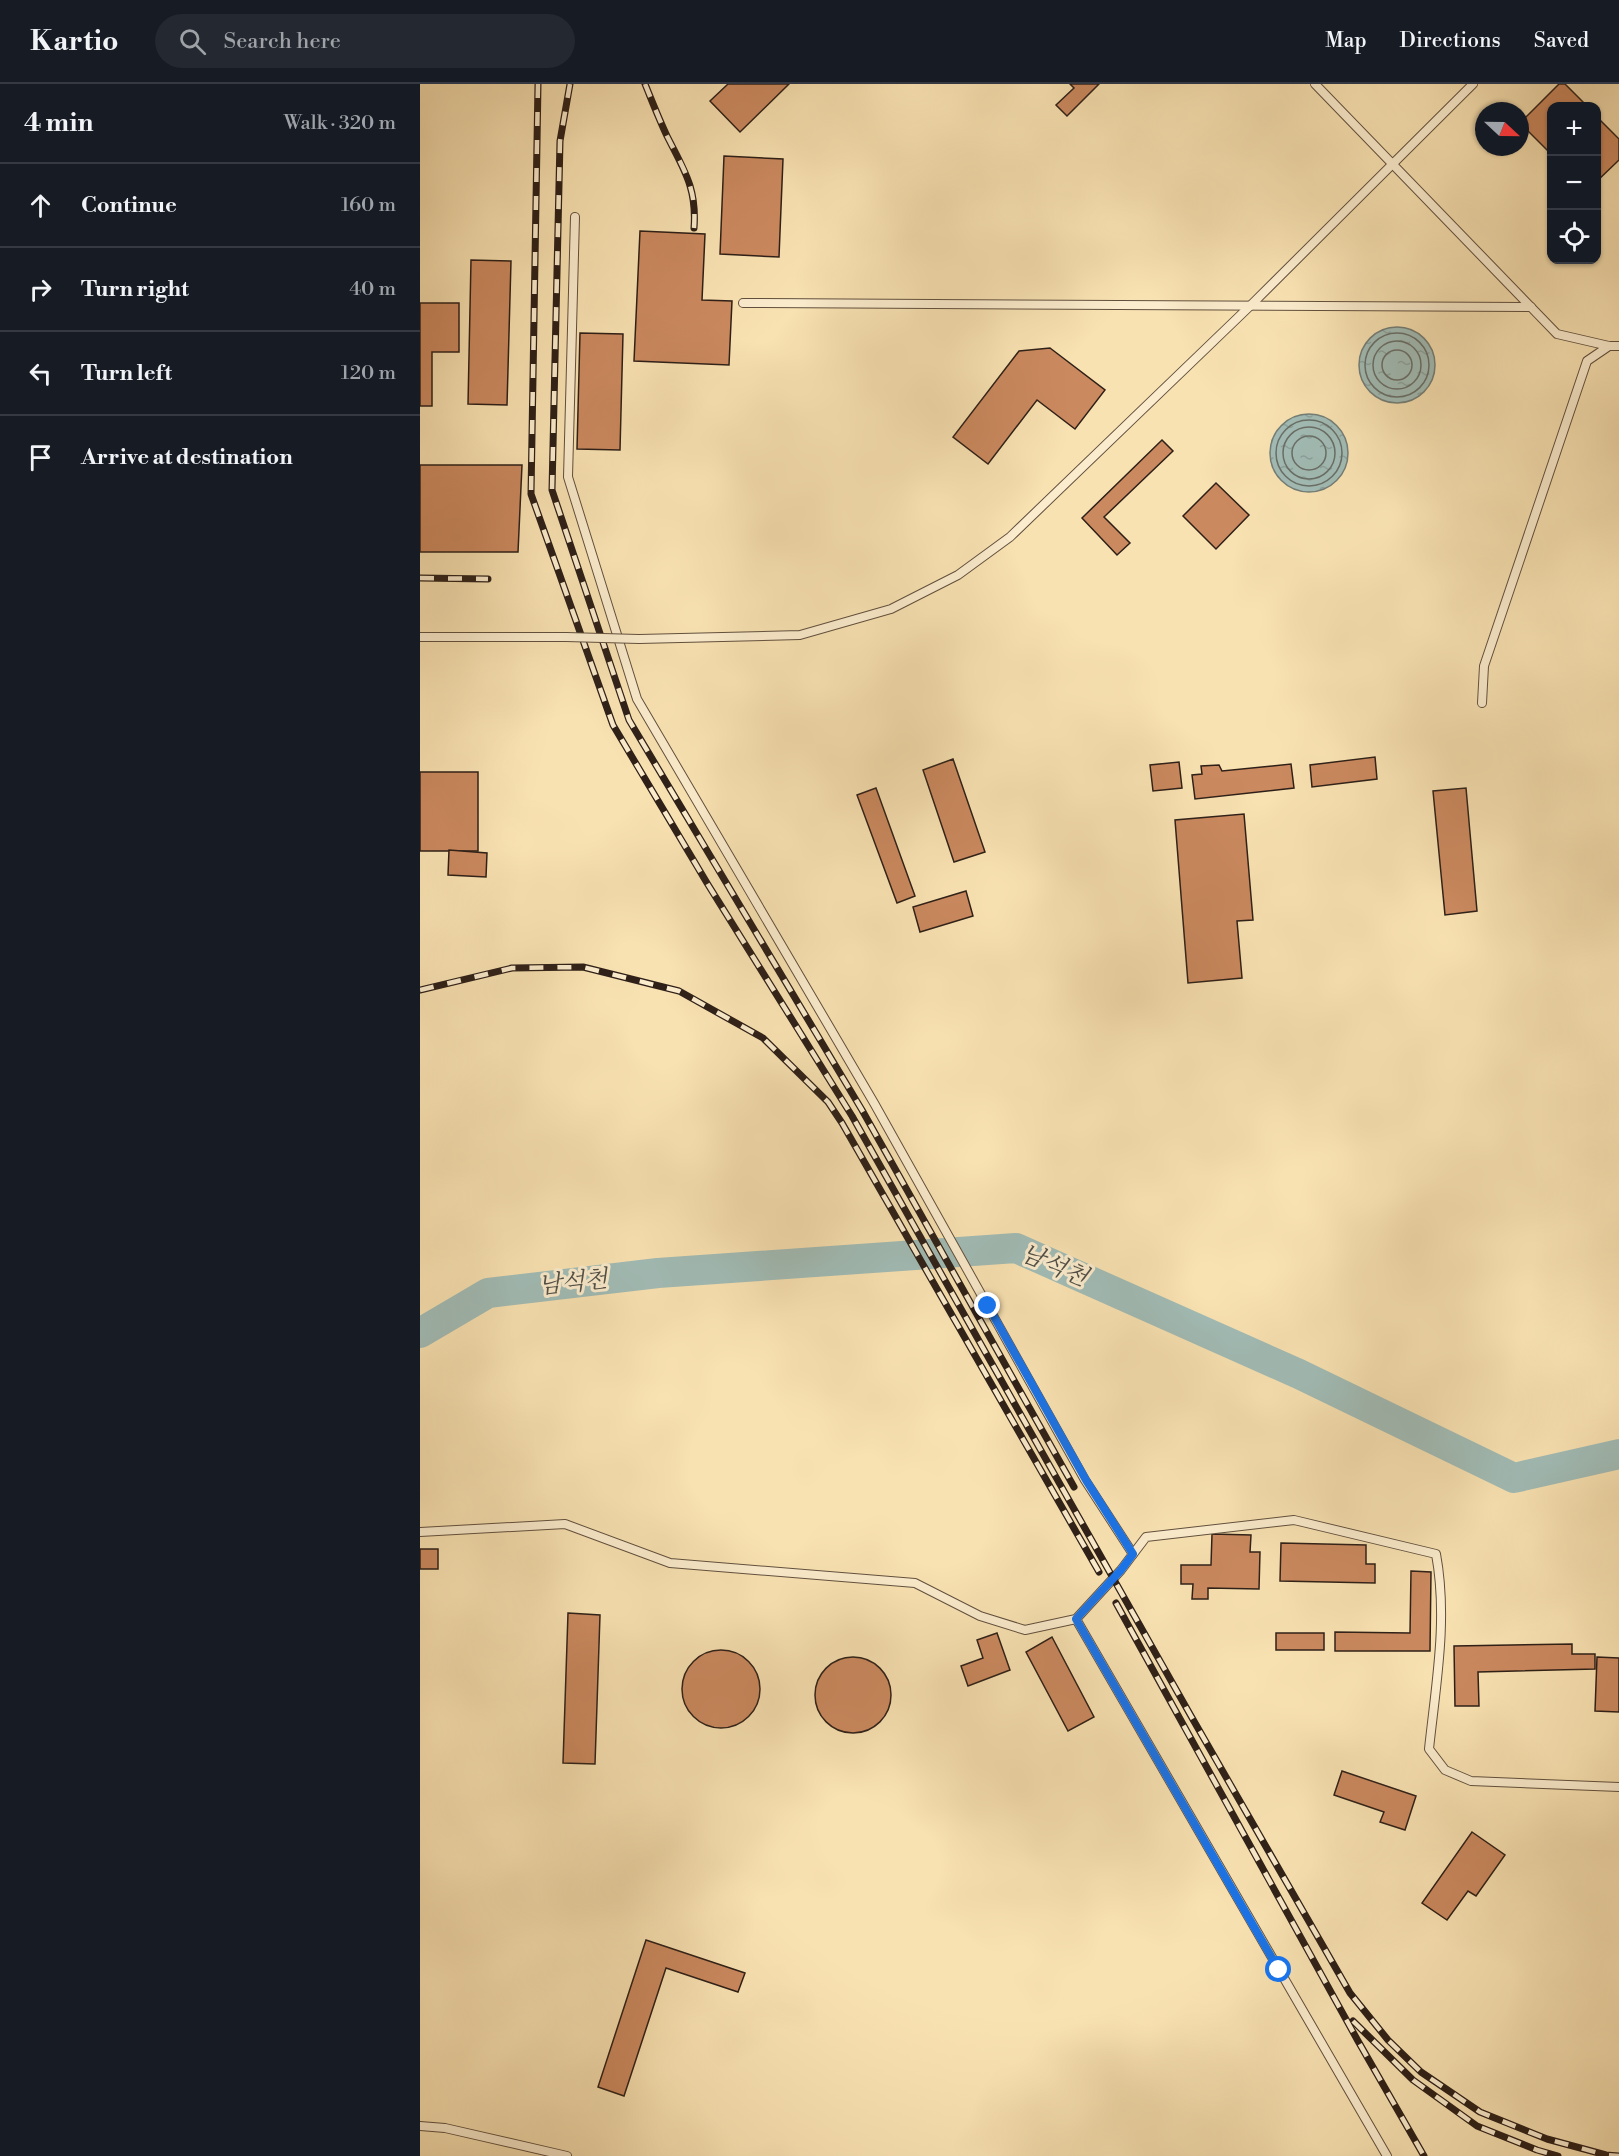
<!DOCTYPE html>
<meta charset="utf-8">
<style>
:root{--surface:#171b24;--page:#242831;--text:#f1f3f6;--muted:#9ea1a6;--line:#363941}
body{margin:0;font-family:"Libre Bodoni","Noto Serif KR",serif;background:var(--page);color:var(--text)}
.controls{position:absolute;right:18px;top:18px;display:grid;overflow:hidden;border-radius:12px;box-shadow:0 2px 4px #0004}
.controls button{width:54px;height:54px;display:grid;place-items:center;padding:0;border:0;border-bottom:2px solid var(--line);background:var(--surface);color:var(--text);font:30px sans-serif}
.compass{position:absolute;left:1055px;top:18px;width:54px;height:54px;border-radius:50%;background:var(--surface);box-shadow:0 2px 4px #0004;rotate:112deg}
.stop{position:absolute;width:18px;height:18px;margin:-14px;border:4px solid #1a73e8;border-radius:50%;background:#fff}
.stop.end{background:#1a73e8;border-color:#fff;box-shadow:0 2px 6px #0008}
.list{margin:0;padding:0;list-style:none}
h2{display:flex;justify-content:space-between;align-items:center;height:78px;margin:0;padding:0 24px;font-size:26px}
h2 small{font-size:20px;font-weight:400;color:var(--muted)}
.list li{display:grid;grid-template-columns:39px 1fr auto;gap:18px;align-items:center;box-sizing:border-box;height:84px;padding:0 24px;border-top:2px solid var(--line)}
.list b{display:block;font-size:22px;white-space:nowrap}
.list em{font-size:20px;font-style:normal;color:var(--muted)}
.icon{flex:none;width:33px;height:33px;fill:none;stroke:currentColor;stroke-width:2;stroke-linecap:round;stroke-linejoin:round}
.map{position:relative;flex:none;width:1199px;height:2072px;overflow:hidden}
header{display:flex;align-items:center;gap:36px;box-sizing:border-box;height:84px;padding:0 30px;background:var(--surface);border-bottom:2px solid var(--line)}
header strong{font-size:28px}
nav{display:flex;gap:33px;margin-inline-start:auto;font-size:21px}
.search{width:420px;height:54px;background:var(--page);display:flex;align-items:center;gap:15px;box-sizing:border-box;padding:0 21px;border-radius:33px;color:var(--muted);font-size:22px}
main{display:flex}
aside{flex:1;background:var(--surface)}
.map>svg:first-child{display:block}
</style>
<header>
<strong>Kartio</strong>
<div class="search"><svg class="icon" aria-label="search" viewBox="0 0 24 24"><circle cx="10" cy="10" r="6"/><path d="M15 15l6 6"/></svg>Search here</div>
<nav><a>Map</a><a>Directions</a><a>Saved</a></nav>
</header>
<main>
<aside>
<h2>4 min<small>Walk · 320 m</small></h2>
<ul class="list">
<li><svg class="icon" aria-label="ahead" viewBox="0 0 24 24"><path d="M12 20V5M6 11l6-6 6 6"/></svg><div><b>Continue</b></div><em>160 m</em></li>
<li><svg class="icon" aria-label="right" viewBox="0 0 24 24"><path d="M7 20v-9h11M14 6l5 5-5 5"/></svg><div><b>Turn right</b></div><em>40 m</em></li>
<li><svg class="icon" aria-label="left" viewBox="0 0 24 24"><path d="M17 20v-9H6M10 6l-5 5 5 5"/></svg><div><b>Turn left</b></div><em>120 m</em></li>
<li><svg class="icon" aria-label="arrive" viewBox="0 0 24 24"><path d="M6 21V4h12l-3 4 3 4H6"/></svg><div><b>Arrive at destination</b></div></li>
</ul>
</aside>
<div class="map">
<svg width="1199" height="2072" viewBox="0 0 1199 2072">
<defs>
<pattern id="water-ripples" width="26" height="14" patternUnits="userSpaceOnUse" patternTransform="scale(1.5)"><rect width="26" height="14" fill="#a1bcb6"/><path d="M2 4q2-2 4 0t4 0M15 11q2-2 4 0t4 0" fill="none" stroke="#8ba19c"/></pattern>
</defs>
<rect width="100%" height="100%" fill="#f9e2b2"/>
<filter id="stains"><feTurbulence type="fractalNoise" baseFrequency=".00333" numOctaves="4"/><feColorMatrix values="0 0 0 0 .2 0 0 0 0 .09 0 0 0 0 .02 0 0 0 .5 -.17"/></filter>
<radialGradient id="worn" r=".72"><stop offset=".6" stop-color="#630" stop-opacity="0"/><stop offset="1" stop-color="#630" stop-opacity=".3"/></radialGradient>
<g fill="url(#water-ripples)" stroke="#737e77" stroke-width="1.5">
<circle cx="977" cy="281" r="38"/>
<circle cx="889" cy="369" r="39"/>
</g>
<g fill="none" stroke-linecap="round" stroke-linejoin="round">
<g stroke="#686e67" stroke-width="1.5">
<circle cx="977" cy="281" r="32"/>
<circle cx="977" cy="281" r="24"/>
<circle cx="977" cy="281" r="15"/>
<circle cx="889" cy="369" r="33"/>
<circle cx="889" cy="369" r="26"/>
<circle cx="889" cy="369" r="17"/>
</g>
<polyline stroke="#a1bcb6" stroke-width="30" points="0,1249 68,1209 238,1189 596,1164 879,1290 1094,1394 1199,1370"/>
</g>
<g fill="#cb895f" stroke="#2e2018" stroke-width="1.5">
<polygon points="308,0 369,0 320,48 290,17"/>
<polygon points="650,0 679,0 647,32 636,21 654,4"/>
<polygon points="1139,0 1145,0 1167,22 1132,22 1132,71 1100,39"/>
<polygon points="1176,32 1199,55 1199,76 1176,98"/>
<polygon points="304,72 363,75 359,173 300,170"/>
<polygon points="220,147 285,150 282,216 312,217 309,281 214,277"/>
<polygon points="51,176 91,177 87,321 48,320"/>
<polygon points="0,219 39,219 39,268 12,268 12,322 0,322"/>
<polygon points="160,249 203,250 200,366 157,365"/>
<polygon points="630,264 685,306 655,345 617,316 568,380 533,353 599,267"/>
<polygon points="742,356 753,367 684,433 710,459 697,471 662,434"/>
<polygon points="0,381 102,381 98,468 0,468"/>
<polygon points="796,399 829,431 796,465 763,432"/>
<polygon points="955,673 957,695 892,703 890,681"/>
<polygon points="533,675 565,768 534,778 503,686"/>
<polygon points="759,678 762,704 733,707 730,681"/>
<polygon points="871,680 874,704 775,715 772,691 782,690 781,682 799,681 802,687"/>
<rect x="0" y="688" width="58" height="79"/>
<polygon points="456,704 495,812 477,819 437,711"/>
<polygon points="1046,704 1057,827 1025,831 1013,707"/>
<polygon points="824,730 833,836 817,837 822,894 768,899 755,736"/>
<polygon points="29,766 67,769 66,793 28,791"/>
<polygon points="546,807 553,832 500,848 493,823"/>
<polygon points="792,1450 831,1451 830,1468 840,1468 839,1505 788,1504 788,1515 772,1515 773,1500 761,1500 761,1481 791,1481"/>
<polygon points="861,1459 946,1461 946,1480 955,1480 955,1499 860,1497"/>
<rect x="0" y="1465" width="18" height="20"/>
<polygon points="991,1487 1011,1488 1010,1567 915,1567 915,1548 990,1549"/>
<polygon points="148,1529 180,1531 175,1680 143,1679"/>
<polygon points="577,1549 590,1586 548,1602 541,1582 563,1574 557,1556"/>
<rect x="856" y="1549" width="48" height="17"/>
<polygon points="632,1553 674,1633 648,1647 606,1568"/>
<polygon points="1152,1560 1152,1570 1175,1570 1175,1585 1058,1588 1059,1622 1035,1622 1034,1562"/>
<circle cx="301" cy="1605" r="39"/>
<circle cx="433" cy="1611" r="38"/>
<polygon points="1177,1573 1199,1574 1199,1628 1175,1627"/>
<polygon points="922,1687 996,1712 985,1746 960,1738 964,1728 914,1711"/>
<polygon points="1052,1748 1085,1771 1056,1812 1048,1807 1027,1836 1002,1819"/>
<polygon points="226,1856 325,1889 318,1908 246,1884 204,2012 178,2003"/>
</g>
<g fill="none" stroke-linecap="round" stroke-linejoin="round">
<defs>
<g id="service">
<polyline points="895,0 1137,250 1189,262 1199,262"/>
<polyline points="155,133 148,393 217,615 454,1019 665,1396 713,1470"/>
<polyline points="323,219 1111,223"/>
<polyline points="0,553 146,553"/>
<polyline points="219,555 380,551 471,525 538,491 590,453 830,222 1053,0"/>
<polyline points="1062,619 1064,582 1167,277 1189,262"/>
<path d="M0 1448 145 1440 250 1479 495 1499 560 1532 605 1546 656 1535 701 1486 726 1453 874 1436 1016 1470C1028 1535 1016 1599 1009 1665L1025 1686 1051 1697 1199 1703"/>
<polyline points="656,1535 967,2072"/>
<polyline points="0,2042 25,2044 147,2072"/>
</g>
</defs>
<use href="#service" stroke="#61503e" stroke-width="10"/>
<use href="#service" stroke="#fbeccd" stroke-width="8"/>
<defs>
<g id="rail">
<polyline points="118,0 111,410 193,641 287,799 432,1032 771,1632 930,1909 968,1956 1001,1988 1060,2028 1127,2055 1186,2071 1199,2072"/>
<polyline points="150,0 140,57 132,406 209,636 442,1026 654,1403"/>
<path d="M225 0C232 17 239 35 247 52 264 86 277 104 274 144"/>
<polyline points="0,494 68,495"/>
<polyline points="0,906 92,884 163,883 259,907 343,954 408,1018 422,1039 679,1488"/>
<polyline points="696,1519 938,1957 1004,2072"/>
<polyline points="933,1937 993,1996 1057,2042 1117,2066 1138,2072"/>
</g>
</defs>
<use href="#rail" stroke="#2e2018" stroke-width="7"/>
<use href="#rail" stroke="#fbeccd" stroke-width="4.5" stroke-dasharray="14" stroke-linecap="butt"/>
<defs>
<polyline id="service-bridge" points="146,553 219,555"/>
</defs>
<use href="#service-bridge" stroke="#61503e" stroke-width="10" stroke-linecap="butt"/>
<use href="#service-bridge" stroke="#fbeccd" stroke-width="8"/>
</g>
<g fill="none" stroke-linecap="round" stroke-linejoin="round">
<polyline stroke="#1a73e8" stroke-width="8" points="568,1222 666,1396 713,1470 701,1486 656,1535 859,1886"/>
</g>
<g text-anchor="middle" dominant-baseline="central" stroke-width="6" stroke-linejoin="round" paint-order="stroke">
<g font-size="24" font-style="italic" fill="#504f47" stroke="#fbeccd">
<text transform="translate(634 1182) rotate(23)">남석천</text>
<text transform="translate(153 1199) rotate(-6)">남석천</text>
</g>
</g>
<rect width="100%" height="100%" filter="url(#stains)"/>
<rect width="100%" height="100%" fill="url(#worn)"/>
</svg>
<div class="controls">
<button>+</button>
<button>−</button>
<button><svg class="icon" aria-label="locate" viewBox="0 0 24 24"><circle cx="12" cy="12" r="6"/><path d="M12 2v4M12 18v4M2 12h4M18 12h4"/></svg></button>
</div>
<svg class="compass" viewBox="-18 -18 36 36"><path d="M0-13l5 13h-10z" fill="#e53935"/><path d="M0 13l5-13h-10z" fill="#9ea1a6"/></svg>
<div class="stop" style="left:859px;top:1886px"></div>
<div class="stop end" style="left:568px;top:1222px"></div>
</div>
</main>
